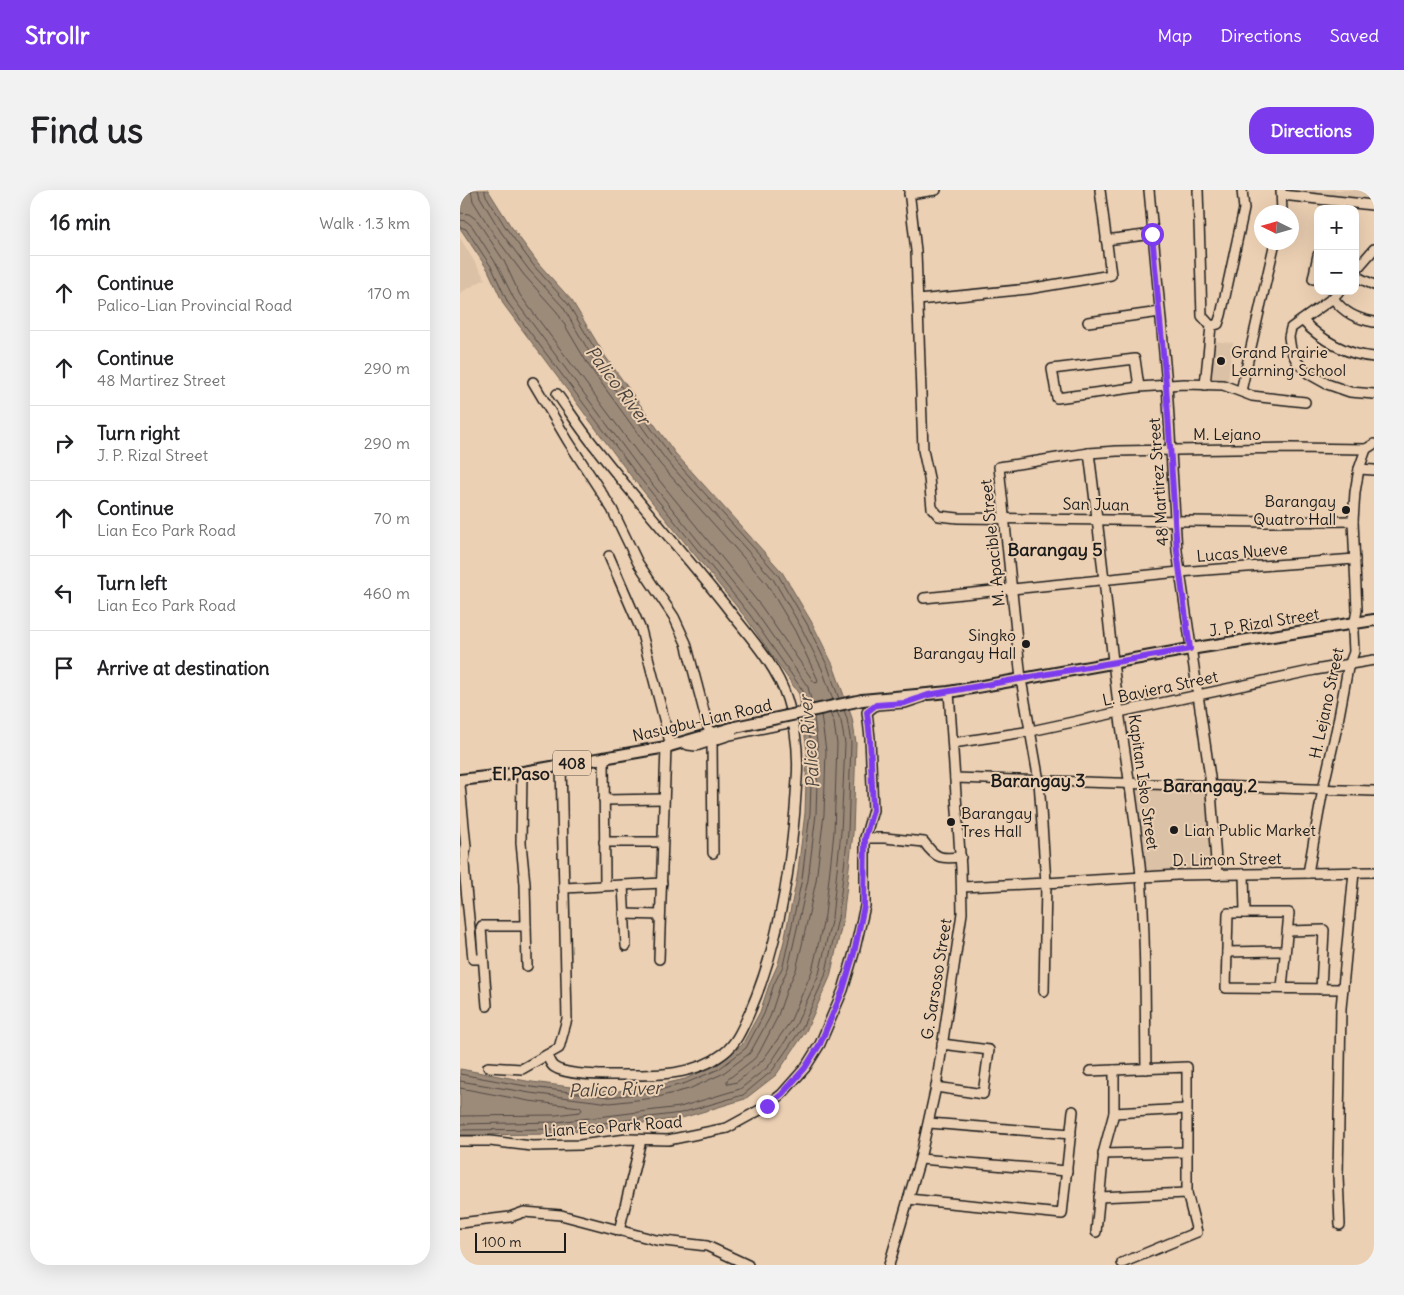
<!DOCTYPE html>
<meta charset="utf-8">
<style>
:root{--surface:#fff;--page:#f2f2f2;--text:#202124;--muted:#757577;--line:#e0e0e0;--accent:#7c3aed}
body{margin:0;font-family:Delius,sans-serif;background:var(--page);color:var(--text)}
.controls{position:absolute;right:15px;top:15px;display:grid;overflow:hidden;border-radius:10px;box-shadow:0 5px 20px #0002}
.controls button{width:45px;height:45px;display:grid;place-items:center;padding:0;border:0;border-bottom:1px solid var(--line);background:var(--surface);color:var(--text);font:25px sans-serif}
.compass{position:absolute;left:794px;top:15px;width:45px;height:45px;border-radius:50%;background:var(--surface);box-shadow:0 5px 20px #0002;rotate:275deg}
.scale{position:absolute;left:15px;bottom:12px;width:91px;box-sizing:border-box;padding-left:5px;border:2px solid #1c1c1c;border-top:0;font-size:14px;line-height:18px;white-space:nowrap;color:#1c1c1c;-webkit-text-stroke:4px #ecd0b3;paint-order:stroke}
.stop{position:absolute;width:15px;height:15px;margin:-11px;border:4px solid #7c3aed;border-radius:50%;background:#fff}
.stop.end{background:#7c3aed;border-color:#fff;box-shadow:0 1px 5px #0008}
.list{margin:0;padding:0;list-style:none}
h2{display:flex;justify-content:space-between;align-items:center;height:65px;margin:0;padding:0 20px;font-size:21px}
h2 small{font-size:16px;font-weight:400;color:var(--muted)}
.list li{display:grid;grid-template-columns:32px 1fr auto;gap:15px;align-items:center;box-sizing:border-box;height:75px;padding:0 20px;border-top:1px solid var(--line)}
.list b{display:block;font-size:19px;white-space:nowrap}
.list p{margin:0;font-size:16px;white-space:nowrap;color:var(--muted)}
.list em{font-size:16px;font-style:normal;color:var(--muted)}
.icon{flex:none;width:28px;height:28px;fill:none;stroke:currentColor;stroke-width:2;stroke-linecap:round;stroke-linejoin:round}
.map{position:relative;flex:none;width:914px;height:1075px;overflow:hidden;border-radius:20px}
header{display:flex;align-items:center;gap:30px;box-sizing:border-box;height:70px;padding:0 25px;background:var(--accent);color:#fff}
header strong{font-size:24px}
nav{display:flex;gap:28px;margin-inline-start:auto;font-size:18px}
.intro{display:flex;align-items:center;justify-content:space-between;box-sizing:border-box;height:120px;padding:0 30px}
h1{margin:0;font-size:35px}
.button{padding:12px 22px;border-radius:20px;background:var(--accent);color:#fff;font-size:18px;font-weight:700}
main{display:flex;gap:30px;padding:0 30px}
aside{flex:1;background:var(--surface);border-radius:20px;box-shadow:0 5px 20px #0002}
.map>svg:first-child{display:block}
</style>
<header>
<strong>Strollr</strong>
<nav><a>Map</a><a>Directions</a><a>Saved</a></nav>
</header>
<div class="intro"><h1>Find us</h1><a class="button">Directions</a></div>
<main>
<aside>
<h2>16 min<small>Walk · 1.3 km</small></h2>
<ul class="list">
<li><svg class="icon" aria-label="ahead" viewBox="0 0 24 24"><path d="M12 20V5M6 11l6-6 6 6"/></svg><div><b>Continue</b><p>Palico-Lian Provincial Road</p></div><em>170 m</em></li>
<li><svg class="icon" aria-label="ahead" viewBox="0 0 24 24"><path d="M12 20V5M6 11l6-6 6 6"/></svg><div><b>Continue</b><p>48 Martirez Street</p></div><em>290 m</em></li>
<li><svg class="icon" aria-label="right" viewBox="0 0 24 24"><path d="M7 20v-9h11M14 6l5 5-5 5"/></svg><div><b>Turn right</b><p>J. P. Rizal Street</p></div><em>290 m</em></li>
<li><svg class="icon" aria-label="ahead" viewBox="0 0 24 24"><path d="M12 20V5M6 11l6-6 6 6"/></svg><div><b>Continue</b><p>Lian Eco Park Road</p></div><em>70 m</em></li>
<li><svg class="icon" aria-label="left" viewBox="0 0 24 24"><path d="M17 20v-9H6M10 6l-5 5 5 5"/></svg><div><b>Turn left</b><p>Lian Eco Park Road</p></div><em>460 m</em></li>
<li><svg class="icon" aria-label="arrive" viewBox="0 0 24 24"><path d="M6 21V4h12l-3 4 3 4H6"/></svg><div><b>Arrive at destination</b></div></li>
</ul>
</aside>
<div class="map">
<svg width="914" height="1075" viewBox="0 0 914 1075">
<rect width="100%" height="100%" fill="#ecd0b3"/>
<filter id="ink" filterUnits="userSpaceOnUse"><feTurbulence type="fractalNoise" baseFrequency=".02" numOctaves="2"/><feDisplacementMap in="SourceGraphic" scale="10" xChannelSelector="R" yChannelSelector="G"/><feConvolveMatrix kernelMatrix="1 2 1 2 8 2 1 2 1" color-interpolation-filters="sRGB"/></filter>
<g filter="url(#ink)">
<g fill="#dbc1a6">
<polygon points="846,0 914,0 914,11 846,4"/>
<polygon points="0,48 25,89 0,103"/>
<polygon points="753,151 773,153 768,191 749,189"/>
<polygon points="672,597 748,598 753,681 682,682"/>
</g>
<polygon fill="#9d8b7a" stroke="#695f54" points="0,0 28,0 50,35 78,73 112,111 145,166 215,263 322,382 351,431 373,475 392,528 396,553 393,643 383,729 370,787 346,841 316,885 285,909 222,928 97,944 0,945 0,879 72,892 149,902 191,897 225,889 256,875 282,855 300,822 310,792 318,774 324,751 337,688 345,623 347,561 339,504 286,428 171,286 44,115 28,80 0,38"/>
<g fill="none" stroke-linecap="round" stroke-linejoin="round">
<g stroke="#504842" stroke-width="1">
<polyline points="18,0 20,7 41,42 69,80 103,117 135,172 206,270 313,389 341,437 362,479 373,510"/>
<polyline points="25,0 25,4 46,38 74,76 108,114 141,169 212,267 318,385 347,434 368,477 379,509"/>
<polyline points="0,23 9,24 17,30 44,71 60,105 186,274 301,416 354,492 357,493 358,490 335,441 307,394 200,274 129,176 97,122 64,85 35,46 13,11 11,0"/>
<polyline points="0,30 6,31 12,36 37,75 54,109 180,279 295,421 348,497 352,514"/>
<polyline points="0,37 6,39 32,78 48,113 175,282 290,425 343,501 346,516"/>
<polyline points="361,525 366,561 364,624 356,691 342,755 336,780 327,799 317,828 299,863 294,869 267,890 267,893 268,894 277,892 302,871 330,832 352,781 365,725 374,642 377,554 374,533 370,523"/>
<polyline points="0,884 71,897 150,907 192,902 226,893 259,879 286,858 304,824 314,794 323,776 342,689 350,623 352,562 347,528"/>
<polyline points="0,891 70,903 150,913 194,908 229,899 262,884 290,863 310,827 320,796 328,778 348,690 356,624 358,562 354,527"/>
<polyline points="0,898 69,911 120,917 122,920 120,922 96,925 0,926"/>
<polyline points="0,934 97,932 220,917 280,899 308,877 336,835 359,784 372,727 381,642 385,554 381,531 377,522"/>
<polyline points="0,940 97,939 221,923 283,905 312,881 342,838 365,786 378,728 388,643 391,553 387,529 384,520"/>
</g>
<defs>
<g id="minor">
<polyline points="449,0 456,61 463,260 469,288 472,318 479,326 498,328 808,332 893,331"/>
<polyline points="689,0 707,195 717,361 750,587 757,685"/>
<polyline points="738,0 742,126 751,136 745,195"/>
<polyline points="821,0 822,22"/>
<polyline points="449,4 476,0"/>
<polyline points="822,5 912,15"/>
<polyline points="646,50 693,44"/>
<polyline points="895,81 914,59"/>
<polyline points="895,86 914,95"/>
<polyline points="853,89 858,65"/>
<polyline points="879,101 873,108 831,138 829,147 831,160 837,172 849,184 867,194 890,202 914,204"/>
<path d="M873 108C884 123 897 129 914 132"/>
<polyline points="458,110 568,99 651,85 640,0"/>
<path d="M843 131C861 150 887 165 914 167"/>
<polyline points="628,132 700,122"/>
<polyline points="751,136 758,134 761,125 784,19 782,0"/>
<polyline points="73,192 108,251 152,319 178,373 214,427 226,453 250,544"/>
<polyline points="679,197 675,169 592,179 597,208 679,197 724,194 763,195 792,206 845,212"/>
<polyline points="781,201 815,52"/>
<polyline points="906,259 914,254"/>
<path d="M629 263C640 347 648 431 658 514 666 572 676 629 681 686 686 750 685 815 686 879"/>
<polyline points="899,279 914,280"/>
<polyline points="149,366 181,440 211,556"/>
<polyline points="464,408 719,382 895,369"/>
<polyline points="252,551 253,663"/>
<polyline points="224,553 228,555 236,556 270,545 333,532"/>
<polyline points="493,553 571,541 855,480 914,470"/>
<polyline points="144,567 145,695"/>
<polyline points="62,582 61,653 65,694 67,776"/>
<polyline points="495,588 914,601"/>
<polyline points="0,595 6,657 4,671 5,688 13,769 23,769"/>
<polyline points="144,610 204,609"/>
<polyline points="405,648 413,620 410,548 407,522 416,515 445,513 463,507"/>
<polyline points="144,652 202,652"/>
<polyline points="848,683 863,599 877,537 888,478 894,462 893,442 897,420 893,331 895,302 899,279 906,259"/>
<polyline points="784,684 785,723"/>
<polyline points="163,695 166,756"/>
<polyline points="502,697 586,693 717,685 914,682"/>
<polyline points="104,698 202,693"/>
<polyline points="164,724 200,725"/>
<polyline points="828,741 864,740 861,799"/>
<polyline points="767,762 825,761"/>
<polyline points="199,769 206,557"/>
<polyline points="822,798 829,723 768,723 766,798 883,799"/>
<polyline points="584,801 586,693 579,591 561,489 539,277 629,263 657,261 831,258 906,259"/>
<polyline points="27,816 21,738 22,736 66,736"/>
<path d="M87 865C89 870 90 874 94 877 106 885 136 885 150 885 188 885 232 888 264 863 276 854 283 837 289 824 320 753 333 666 337 589 339 563 335 534 327 509 316 474 287 444 265 415 223 362 177 311 136 258 122 241 110 222 97 204"/>
<polyline points="28,877 62,879 99,858 107,829 101,575"/>
<polyline points="630,881 727,877 727,1003 737,1042 662,1073"/>
<polyline points="476,897 523,904 529,860 482,854"/>
<polyline points="654,923 726,919"/>
<polyline points="469,933 611,944"/>
<path d="M0 951H30L72 956 120 955 167 949 208 950 267 938 307 916 322 904 345 878 360 854 383 800 394 763 405 716V648H425L464 652C476 669 481 669 501 667"/>
<polyline points="643,964 727,962"/>
<polyline points="460,969 607,981"/>
<polyline points="639,1007 727,1003"/>
<polyline points="448,1009 602,1024 613,921"/>
<polyline points="0,1033 50,1027 64,1022 101,1025 196,1050 247,1056 288,1075"/>
<polyline points="880,1035 878,986 881,818 894,682"/>
<polyline points="159,1041 181,950"/>
<polyline points="636,1042 644,960 654,923 654,880"/>
<polyline points="429,1075 460,969 476,897 502,723 501,679 489,502"/>
</g>
<g id="major">
<polyline points="402,510 489,502 730,459 914,430"/>
<polyline points="0,590 52,584 206,557 275,537"/>
</g>
</defs>
<use href="#minor" stroke="#1c1c1c" stroke-width="12"/>
<use href="#major" stroke="#1c1c1c" stroke-width="14"/>
<use href="#minor" stroke="#ecd0b3" stroke-width="9"/>
<use href="#major" stroke="#ecd0b3" stroke-width="10"/>
<defs>
<polyline id="major-bridge" points="275,537 402,510"/>
</defs>
<use href="#major-bridge" stroke="#1c1c1c" stroke-width="14" stroke-linecap="butt"/>
<use href="#major-bridge" stroke="#ecd0b3" stroke-width="10"/>
</g>
</g>
<g fill="none" stroke-linecap="round" stroke-linejoin="round" filter="url(#ink)">
<polyline stroke="#7c3aed" stroke-width="6" points="307,916 322,904 345,878 360,854 383,800 394,763 404,716 405,648 413,620 410,548 407,522 416,515 445,513 468,505 730,459 717,361 706,195 692,44"/>
</g>
<g fill="#1c1c1c" stroke="#ecd0b3" stroke-width="2">
<circle cx="761" cy="171" r="5"/>
<circle cx="886" cy="320" r="5"/>
<circle cx="566" cy="454" r="5"/>
<circle cx="491" cy="632" r="5"/>
<circle cx="714" cy="640" r="5"/>
</g>
<g text-anchor="middle" dominant-baseline="central" stroke-width="4" stroke-linejoin="round" paint-order="stroke">
<rect fill="#ecd0b3" stroke="#5a5249" stroke-width="1" x="93" y="560.5" width="38" height="25" rx="4"/>
<g font-size="15" font-weight="bold" fill="#1c1c1c">
<text x="112" y="573">408</text>
</g>
<g font-size="16" fill="#1c1c1c" stroke="#ecd0b3" text-anchor="start">
<text x="771" y="162">Grand Prairie<tspan x="771" dy="18">Learning School</tspan></text>
<text x="876" y="311" text-anchor="end">Barangay<tspan x="876" dy="18">Quatro Hall</tspan></text>
<text x="556" y="445" text-anchor="end">Singko<tspan x="556" dy="18">Barangay Hall</tspan></text>
<text x="501" y="623">Barangay<tspan x="501" dy="18">Tres Hall</tspan></text>
<text x="724" y="640">Lian Public Market</text>
</g>
<g font-size="16" fill="#1c1c1c" stroke="#ecd0b3">
<text x="767" y="244">M. Lejano</text>
<text transform="translate(698 292) rotate(-94)">48 Martirez Street</text>
<text transform="translate(636 314) rotate(1)">San Juan</text>
<text transform="translate(532 353) rotate(-96)">M. Apacible Street</text>
<text transform="translate(782 362) rotate(-5)">Lucas Nueve</text>
<text transform="translate(804 432) rotate(-9)">J. P. Rizal Street</text>
<text transform="translate(700 498) rotate(-12)">L. Baviera Street</text>
<text transform="translate(866 513) rotate(-78)">H. Lejano Street</text>
<text transform="translate(242 530) rotate(-13)">Nasugbu-Lian Road</text>
<text transform="translate(684 592) rotate(82)">Kapitan Isko Street</text>
<text transform="translate(767 669) rotate(-1)">D. Limon Street</text>
<text transform="translate(476 789) rotate(-81)">G. Sarsoso Street</text>
<text transform="translate(153 936) rotate(-4)">Lian Eco Park Road</text>
</g>
<g font-size="18" font-style="italic" fill="#49433d" stroke="#ecd0b3">
<text transform="translate(158 195) rotate(53)">Palico River</text>
<text transform="translate(349 552) rotate(-95)">Palico River</text>
<text transform="translate(155 899) rotate(-2)">Palico River</text>
</g>
<g font-size="18" font-weight="bold" fill="#1c1c1c" stroke="#ecd0b3">
<text x="595" y="359">Barangay 5</text>
<text x="61" y="583">El Paso</text>
<text x="578" y="590">Barangay 3</text>
<text x="750" y="595">Barangay 2</text>
</g>
</g>
</svg>
<div class="controls">
<button>+</button>
<button>−</button>
</div>
<svg class="compass" viewBox="-18 -18 36 36"><path d="M0-13l5 13h-10z" fill="#e53935"/><path d="M0 13l5-13h-10z" fill="#757577"/></svg>
<div class="scale">100 m</div>
<div class="stop" style="left:692px;top:44px"></div>
<div class="stop end" style="left:307px;top:916px"></div>
</div>
</main>
